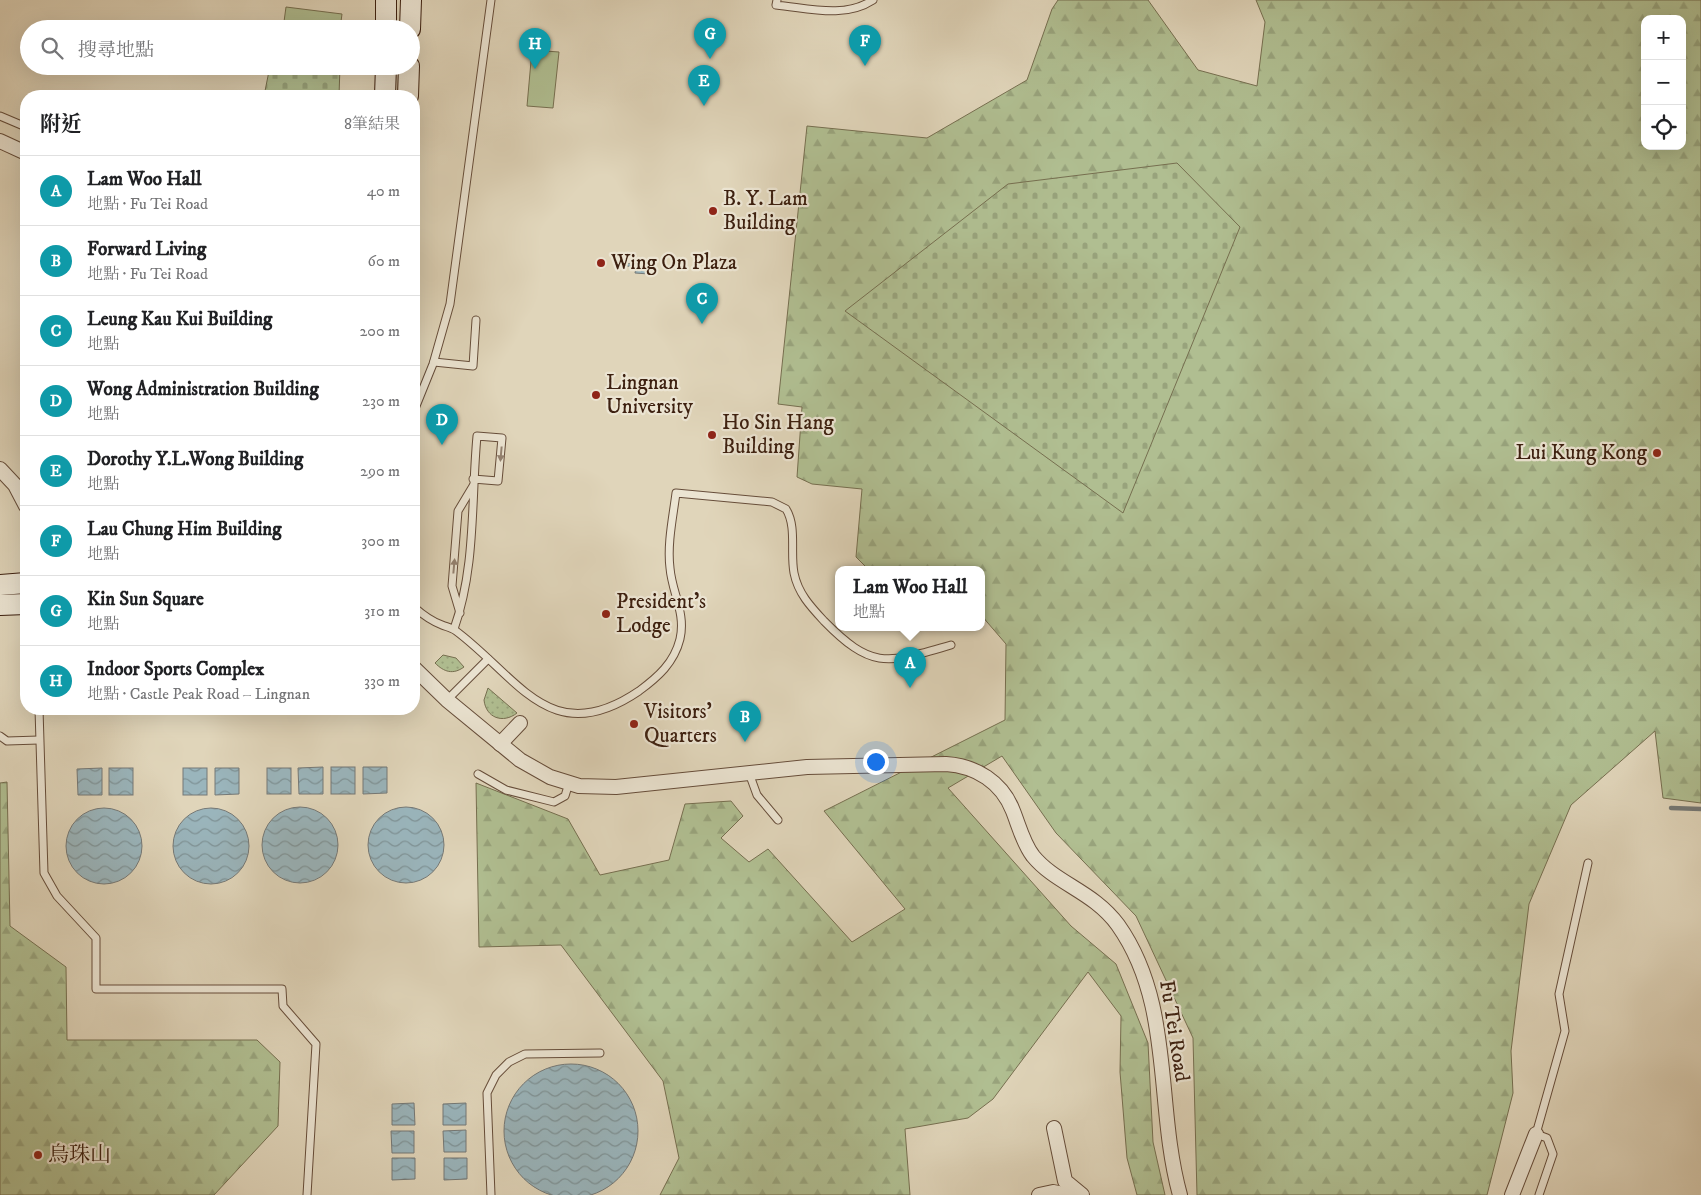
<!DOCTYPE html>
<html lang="zh-TW">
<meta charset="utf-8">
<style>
:root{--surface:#fff;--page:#f6f6f6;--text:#202124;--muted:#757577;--line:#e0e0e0;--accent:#1a73e8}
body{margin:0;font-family:"IM FELL DW Pica","Noto Serif TC",serif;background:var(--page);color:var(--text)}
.controls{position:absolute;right:15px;top:15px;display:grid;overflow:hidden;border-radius:10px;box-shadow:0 5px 20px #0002}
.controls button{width:45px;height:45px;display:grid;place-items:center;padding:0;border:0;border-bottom:1px solid var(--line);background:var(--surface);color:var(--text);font:25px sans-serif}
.you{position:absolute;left:875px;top:761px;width:18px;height:18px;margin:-12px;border:4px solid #fff;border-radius:50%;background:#1a73e8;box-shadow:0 0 0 8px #1a73e833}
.badge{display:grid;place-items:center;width:32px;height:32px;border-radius:50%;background:var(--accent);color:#fff;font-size:16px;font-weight:700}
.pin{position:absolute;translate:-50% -41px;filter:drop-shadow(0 1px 2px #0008)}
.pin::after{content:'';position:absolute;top:26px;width:18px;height:15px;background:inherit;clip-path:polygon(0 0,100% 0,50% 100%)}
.popup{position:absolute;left:835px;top:566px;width:150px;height:65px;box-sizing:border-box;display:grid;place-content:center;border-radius:10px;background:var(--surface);filter:drop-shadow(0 1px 4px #0005);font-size:16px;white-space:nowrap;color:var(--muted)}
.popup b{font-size:19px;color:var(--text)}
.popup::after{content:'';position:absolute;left:50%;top:100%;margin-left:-10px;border:10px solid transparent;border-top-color:var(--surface)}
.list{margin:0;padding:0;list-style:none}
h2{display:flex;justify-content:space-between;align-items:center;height:65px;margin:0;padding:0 20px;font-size:21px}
h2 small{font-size:16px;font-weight:400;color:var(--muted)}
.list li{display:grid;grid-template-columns:32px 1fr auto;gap:15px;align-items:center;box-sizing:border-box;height:70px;padding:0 20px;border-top:1px solid var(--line)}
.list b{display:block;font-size:19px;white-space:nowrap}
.list p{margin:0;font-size:16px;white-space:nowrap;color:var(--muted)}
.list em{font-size:16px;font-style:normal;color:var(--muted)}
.icon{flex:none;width:28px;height:28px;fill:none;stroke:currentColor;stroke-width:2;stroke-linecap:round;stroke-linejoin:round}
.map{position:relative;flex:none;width:1701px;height:1195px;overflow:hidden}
.search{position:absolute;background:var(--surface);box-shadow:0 5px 20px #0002;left:20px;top:20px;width:400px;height:55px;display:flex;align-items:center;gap:12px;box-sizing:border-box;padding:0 18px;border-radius:28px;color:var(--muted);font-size:19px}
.panel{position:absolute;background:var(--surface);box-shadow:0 5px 20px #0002;left:20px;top:90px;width:400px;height:625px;border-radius:20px}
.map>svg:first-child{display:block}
</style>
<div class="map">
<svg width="1701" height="1195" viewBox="0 0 1701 1195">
<defs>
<pattern id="grass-dots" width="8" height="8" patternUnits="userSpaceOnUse" patternTransform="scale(1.25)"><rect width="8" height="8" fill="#b0be91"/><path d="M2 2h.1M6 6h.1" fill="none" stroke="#98a37c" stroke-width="1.8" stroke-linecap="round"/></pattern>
<pattern id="forest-firs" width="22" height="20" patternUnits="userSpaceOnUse" patternTransform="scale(1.25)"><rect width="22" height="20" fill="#b0be91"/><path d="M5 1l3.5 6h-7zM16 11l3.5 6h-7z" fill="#98a37c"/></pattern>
<pattern id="cemetery-stones" width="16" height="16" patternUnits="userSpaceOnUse" patternTransform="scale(1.25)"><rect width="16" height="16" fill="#b0be91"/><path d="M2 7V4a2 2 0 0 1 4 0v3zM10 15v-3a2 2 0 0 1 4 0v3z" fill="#98a37c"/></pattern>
<pattern id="water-waves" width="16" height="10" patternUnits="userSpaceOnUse" patternTransform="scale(1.25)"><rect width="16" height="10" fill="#9ab5bc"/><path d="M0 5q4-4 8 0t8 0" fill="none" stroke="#7f9397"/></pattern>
</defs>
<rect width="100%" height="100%" fill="#e0d5ba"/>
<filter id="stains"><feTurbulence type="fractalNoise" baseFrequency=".004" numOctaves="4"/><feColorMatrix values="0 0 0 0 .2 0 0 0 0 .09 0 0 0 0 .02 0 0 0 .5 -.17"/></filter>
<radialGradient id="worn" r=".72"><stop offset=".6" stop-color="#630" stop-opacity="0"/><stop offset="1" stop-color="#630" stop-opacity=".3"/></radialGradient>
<g fill="url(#grass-dots)" stroke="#766f50">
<path d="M443 655 456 658 464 667C453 675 444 672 435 663Z"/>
<path d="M488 688 517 713C503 724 486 718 484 700Z"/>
</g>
<g fill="url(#forest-firs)" stroke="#766f50" fill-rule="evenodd">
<path d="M1058 0H1148L1198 70 1257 86 1265 22 1256 0H1701V803L1663 798 1655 731 1571 805 1529 904 1511 1051 1513 1093 1487 1195H1197L1193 1038 1136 916 1056 833 1002 756 948 788 1071 926 1116 964 1148 1043 1153 1142 1165 1195H1137L1127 1158 1120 1072 1121 1016 1088 972 993 1099 968 1118 905 1129 910 1195H660L679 1158 663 1081 561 945 479 947 476 783 568 819 600 875 669 860 685 804 731 801 743 816 721 838 749 862 768 849 852 942 905 909 824 811 1005 720 1006 644 981 615V569H868L856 557 862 489 812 484 797 477 802 407 778 404 807 126 927 138 1027 80 1052 9ZM1645 19H1682V146H1645Z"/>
<polygon points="7,782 10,926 66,967 67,1040 257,1040 280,1062 278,1126 214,1195 0,1195 0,783"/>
</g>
<g fill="url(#cemetery-stones)" stroke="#766f50">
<polygon points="270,66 340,66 339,96 264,96"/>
<polygon points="1177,163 1240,227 1123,513 845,311 1008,184"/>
</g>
<g fill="#b0be91" stroke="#766f50">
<polygon points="286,7 342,14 340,29 283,29"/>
<polygon points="532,50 559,52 553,108 527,106"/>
</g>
<g fill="url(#water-waves)" stroke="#757977">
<polygon points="637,259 650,261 649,274 635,273 636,267 618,265 621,262 636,265"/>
<polygon points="323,767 323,794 299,794 298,768"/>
<rect x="331" y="767" width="24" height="27"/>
<polygon points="363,767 387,767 387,793 363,794"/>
<polygon points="102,768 102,795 78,795 77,769"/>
<rect x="109" y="768" width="24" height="27"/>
<rect x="183" y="768" width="24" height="27"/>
<polygon points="215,768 239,768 239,794 215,795"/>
<rect x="267" y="768" width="24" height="26"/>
<circle cx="300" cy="845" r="38"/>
<circle cx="406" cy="845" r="38"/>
<circle cx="211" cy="846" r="38"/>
<circle cx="104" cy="846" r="38"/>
<circle cx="571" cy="1131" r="67"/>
<polygon points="414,1103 415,1125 392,1125 392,1104"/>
<polygon points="466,1103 466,1125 443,1125 443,1104"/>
<polygon points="466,1130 466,1152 444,1152 443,1131"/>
<polygon points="391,1131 414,1131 414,1153 392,1153"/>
<polygon points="392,1158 415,1158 415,1179 392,1180"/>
<polygon points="444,1158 467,1158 467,1179 444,1180"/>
</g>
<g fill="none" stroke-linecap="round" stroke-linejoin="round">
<polyline stroke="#757977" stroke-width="4.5" points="1671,808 1701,809"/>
<defs>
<g id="lane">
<path d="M777 0 776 5C808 8 844 19 873 0"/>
<polyline points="0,116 26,127"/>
<polyline points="434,362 473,366 476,320"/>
<polyline points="414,411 433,364 450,304 491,0"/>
<path d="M414 607C423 615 431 621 442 625 447 627 452 628 456 631 519 678 551 751 639 691 658 677 674 663 680 639 686 613 672 593 670 568 667 544 673 517 676 493L772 502 786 509C797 527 790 552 794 573 798 593 810 606 824 621 873 671 888 663 951 645"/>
<polyline points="460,613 452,586 458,511 473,486"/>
<path d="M454 629C476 567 471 501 477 436L502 438 498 481 473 479"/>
<polyline points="447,700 488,659"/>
<polyline points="39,709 44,873 57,896 96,938 96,989 282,989 283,1006 316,1044 307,1195"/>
<polyline points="0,736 7,741 39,740"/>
<polyline points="749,773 757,795 778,820"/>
<polyline points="478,774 506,790 554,802 565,796 569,783"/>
<polyline points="491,1195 487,1093 496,1075 509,1062 525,1054 600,1053"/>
<polyline points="1539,1195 1553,1154 1547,1138 1536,1134 1565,1031 1559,994 1588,863"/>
</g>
<g id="street">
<polyline points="0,141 26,153"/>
<polyline points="0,469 15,485 26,506"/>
<path d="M414 668 447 700 520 760 550 777 579 786 616 787 807 767 946 764C976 766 1002 782 1013 811 1019 826 1023 843 1033 856 1056 884 1093 891 1118 925 1174 1004 1155 1105 1180 1195"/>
<polyline points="500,744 520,723"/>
<polyline points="1054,1128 1065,1181 1082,1195"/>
<polyline points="1039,1195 1053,1192 1069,1195"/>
<polyline points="1512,1195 1536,1134"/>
</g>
<g id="secondary">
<polyline points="386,29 386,0"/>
<polyline points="410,29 411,0"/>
<polyline points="385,96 386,66"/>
<polyline points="408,96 409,66"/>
<polyline points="0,585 26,583"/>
<polyline points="0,605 26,604"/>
</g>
</defs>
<use href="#lane" stroke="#664d3a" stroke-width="9"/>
<use href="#street" stroke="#664d3a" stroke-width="16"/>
<use href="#secondary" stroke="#3d2010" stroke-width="22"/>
<use href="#lane" stroke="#ebe4d2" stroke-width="7"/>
<use href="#street" stroke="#ebe4d2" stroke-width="14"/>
<use href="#secondary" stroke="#ebe4d2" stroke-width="20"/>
</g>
<defs><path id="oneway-solid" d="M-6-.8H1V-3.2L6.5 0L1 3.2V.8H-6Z" transform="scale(1.25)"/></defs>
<g fill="#948271">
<use href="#oneway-solid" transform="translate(501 454) rotate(95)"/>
<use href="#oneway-solid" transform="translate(454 566) rotate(-85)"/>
</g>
<g fill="#8f2418" stroke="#ebe4d2" stroke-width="2">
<circle cx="713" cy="211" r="5"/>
<circle cx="601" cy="263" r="5"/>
<circle cx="596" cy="395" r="5"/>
<circle cx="712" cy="435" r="5"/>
<circle cx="1657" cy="453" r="5"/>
<circle cx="606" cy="614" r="5"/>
<circle cx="634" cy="724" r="5"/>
<circle cx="38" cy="1155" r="5"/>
</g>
<g text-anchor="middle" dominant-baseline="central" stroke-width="4.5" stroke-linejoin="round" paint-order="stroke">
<g font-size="21" fill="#3d2010" stroke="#ebe4d2" text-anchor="start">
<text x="723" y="199">B. Y. Lam<tspan x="723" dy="24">Building</tspan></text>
<text x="611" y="263">Wing On Plaza</text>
<text x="606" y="383">Lingnan<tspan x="606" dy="24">University</tspan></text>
<text x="722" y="423">Ho Sin Hang<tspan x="722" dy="24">Building</tspan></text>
<text x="1647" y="453" text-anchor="end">Lui Kung Kong</text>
<text x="616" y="602">President's<tspan x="616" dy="24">Lodge</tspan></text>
<text x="644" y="712">Visitors'<tspan x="644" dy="24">Quarters</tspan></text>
<text x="48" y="1155">烏珠山</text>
</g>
<g font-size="21" fill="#3d2010" stroke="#ebe4d2">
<text transform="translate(1174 1031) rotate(81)">Fu Tei Road</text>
</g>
</g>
<rect width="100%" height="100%" filter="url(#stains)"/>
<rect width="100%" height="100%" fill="url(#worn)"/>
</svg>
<div class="controls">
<button>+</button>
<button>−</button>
<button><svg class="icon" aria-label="locate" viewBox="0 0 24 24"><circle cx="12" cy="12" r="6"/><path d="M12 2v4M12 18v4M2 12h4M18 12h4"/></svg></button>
</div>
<div class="you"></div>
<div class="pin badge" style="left:910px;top:688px;background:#0f9aa8">A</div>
<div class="popup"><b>Lam Woo Hall</b>地點</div>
<div class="pin badge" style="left:745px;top:742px;background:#0f9aa8">B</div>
<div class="pin badge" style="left:702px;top:324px;background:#0f9aa8">C</div>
<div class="pin badge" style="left:442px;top:445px;background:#0f9aa8">D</div>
<div class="pin badge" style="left:704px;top:106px;background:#0f9aa8">E</div>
<div class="pin badge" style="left:865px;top:66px;background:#0f9aa8">F</div>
<div class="pin badge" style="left:710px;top:59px;background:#0f9aa8">G</div>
<div class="pin badge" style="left:535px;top:69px;background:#0f9aa8">H</div>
<div class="search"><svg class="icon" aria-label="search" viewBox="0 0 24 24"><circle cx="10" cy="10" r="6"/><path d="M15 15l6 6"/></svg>搜尋地點</div>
<section class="panel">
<h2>附近<small>8筆結果</small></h2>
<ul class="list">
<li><span class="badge" style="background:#0f9aa8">A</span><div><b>Lam Woo Hall</b><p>地點 · Fu Tei Road</p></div><em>40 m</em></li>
<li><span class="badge" style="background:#0f9aa8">B</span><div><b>Forward Living</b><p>地點 · Fu Tei Road</p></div><em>60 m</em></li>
<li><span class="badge" style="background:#0f9aa8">C</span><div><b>Leung Kau Kui Building</b><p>地點</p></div><em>200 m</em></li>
<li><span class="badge" style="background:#0f9aa8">D</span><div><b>Wong Administration Building</b><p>地點</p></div><em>230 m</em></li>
<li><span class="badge" style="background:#0f9aa8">E</span><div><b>Dorothy Y.L.Wong Building</b><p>地點</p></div><em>290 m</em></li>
<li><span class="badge" style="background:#0f9aa8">F</span><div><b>Lau Chung Him Building</b><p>地點</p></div><em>300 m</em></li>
<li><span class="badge" style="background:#0f9aa8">G</span><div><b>Kin Sun Square</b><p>地點</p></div><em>310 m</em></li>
<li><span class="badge" style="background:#0f9aa8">H</span><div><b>Indoor Sports Complex</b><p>地點 · Castle Peak Road – Lingnan</p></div><em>330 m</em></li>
</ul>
</section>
</div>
